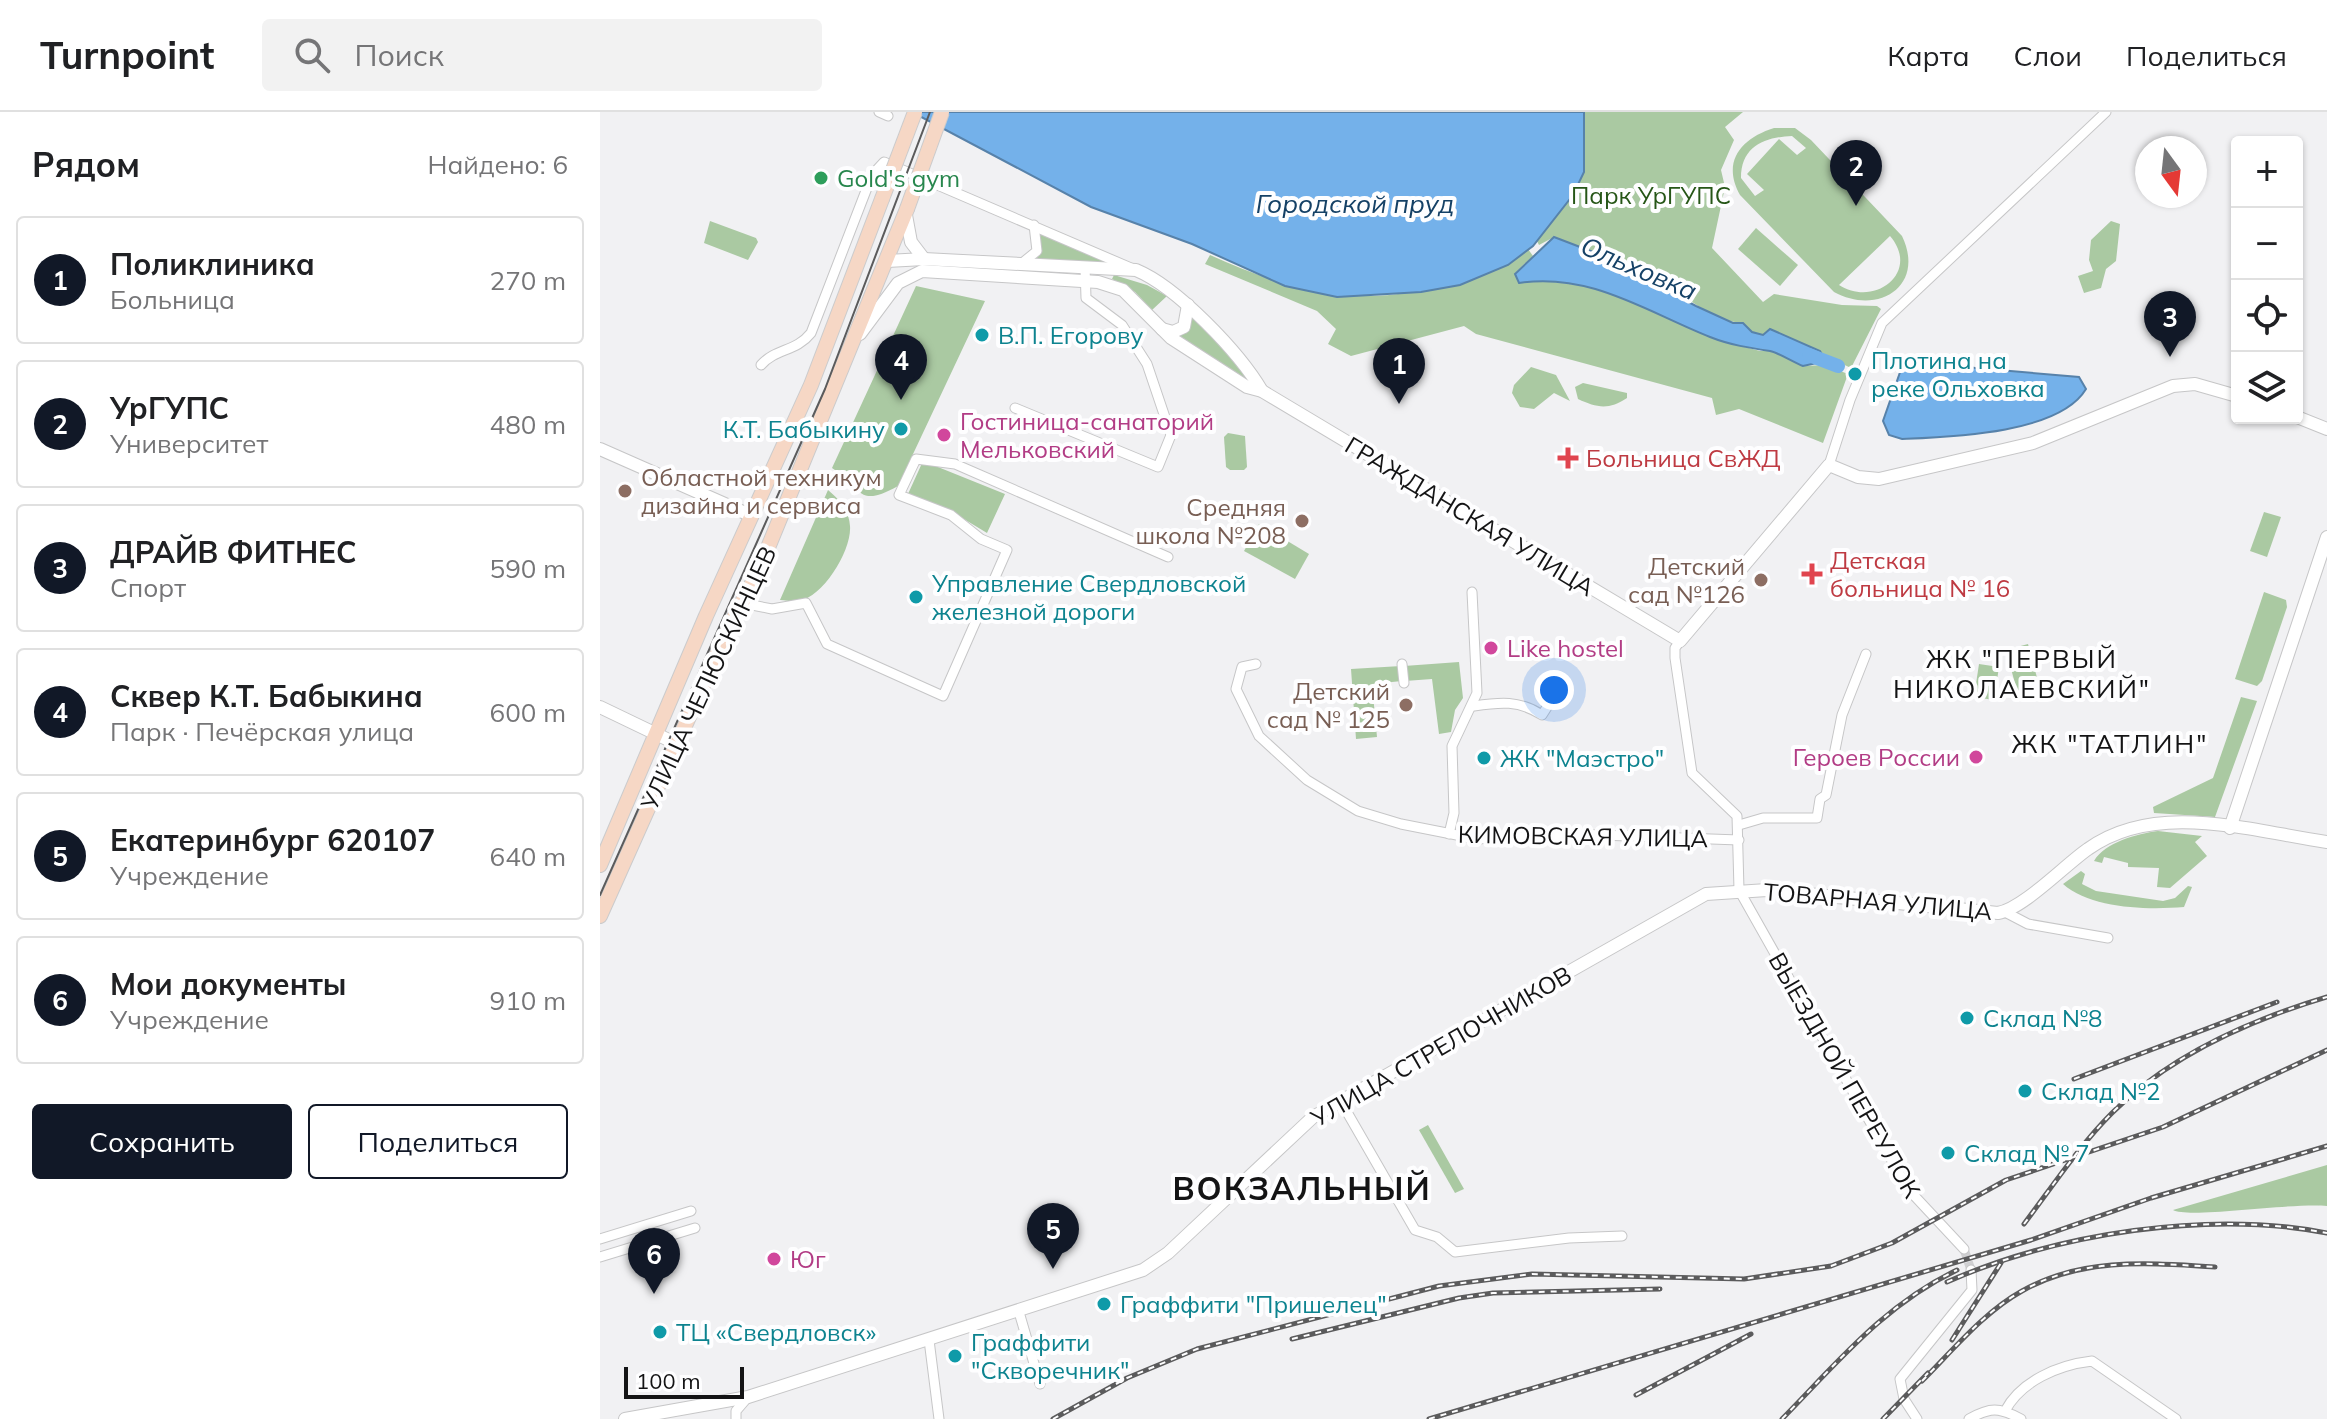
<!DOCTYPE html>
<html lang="ru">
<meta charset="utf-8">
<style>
:root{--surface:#fff;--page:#f2f2f2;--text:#202124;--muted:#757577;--line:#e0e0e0;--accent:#111827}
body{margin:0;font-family:Mulish,sans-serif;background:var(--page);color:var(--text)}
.controls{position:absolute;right:24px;top:24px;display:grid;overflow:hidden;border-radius:8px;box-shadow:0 2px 6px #0004}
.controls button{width:72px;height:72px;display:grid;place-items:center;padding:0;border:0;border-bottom:2px solid var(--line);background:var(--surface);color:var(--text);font:40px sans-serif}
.compass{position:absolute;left:1535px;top:24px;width:72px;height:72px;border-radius:50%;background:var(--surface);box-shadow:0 2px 6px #0004;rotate:165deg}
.scale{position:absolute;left:24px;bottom:20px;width:120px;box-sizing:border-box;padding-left:8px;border:4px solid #141415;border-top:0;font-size:22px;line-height:28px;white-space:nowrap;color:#141415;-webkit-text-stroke:6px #fefeff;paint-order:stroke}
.you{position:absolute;left:954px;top:578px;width:28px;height:28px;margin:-20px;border:6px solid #fff;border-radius:50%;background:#1a73e8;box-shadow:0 0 0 12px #1a73e833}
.badge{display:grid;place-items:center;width:52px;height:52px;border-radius:50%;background:var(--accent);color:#fff;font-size:26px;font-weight:700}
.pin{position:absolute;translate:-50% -66px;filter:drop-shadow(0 2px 4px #0008)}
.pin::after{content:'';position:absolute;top:42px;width:28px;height:24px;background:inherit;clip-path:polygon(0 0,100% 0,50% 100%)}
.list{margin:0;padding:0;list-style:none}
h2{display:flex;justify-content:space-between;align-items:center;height:104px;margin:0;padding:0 32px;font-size:34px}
h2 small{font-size:26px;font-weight:400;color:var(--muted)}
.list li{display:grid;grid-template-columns:52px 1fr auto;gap:24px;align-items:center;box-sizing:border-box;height:128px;margin:0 16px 16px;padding:0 16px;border:2px solid var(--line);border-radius:8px}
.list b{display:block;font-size:30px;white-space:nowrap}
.list p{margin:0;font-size:26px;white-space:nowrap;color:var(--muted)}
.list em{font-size:26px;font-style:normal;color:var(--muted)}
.actions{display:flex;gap:16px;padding:24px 32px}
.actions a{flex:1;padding:18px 0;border:2px solid var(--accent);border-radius:8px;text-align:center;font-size:28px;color:var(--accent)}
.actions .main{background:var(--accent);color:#fff}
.icon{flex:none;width:44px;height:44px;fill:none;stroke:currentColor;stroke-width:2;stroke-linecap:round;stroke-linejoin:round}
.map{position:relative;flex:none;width:1727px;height:1307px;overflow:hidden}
header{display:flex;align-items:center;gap:48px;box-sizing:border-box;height:112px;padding:0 40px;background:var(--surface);border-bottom:2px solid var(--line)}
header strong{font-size:38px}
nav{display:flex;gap:44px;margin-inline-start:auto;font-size:28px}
.search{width:560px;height:72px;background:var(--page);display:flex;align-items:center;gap:20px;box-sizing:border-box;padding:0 28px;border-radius:8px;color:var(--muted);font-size:30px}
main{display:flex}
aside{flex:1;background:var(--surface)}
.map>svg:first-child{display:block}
</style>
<header>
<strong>Turnpoint</strong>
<div class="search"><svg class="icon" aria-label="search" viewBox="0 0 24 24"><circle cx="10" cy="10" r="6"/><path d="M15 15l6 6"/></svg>Поиск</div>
<nav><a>Карта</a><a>Слои</a><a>Поделиться</a></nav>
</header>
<main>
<aside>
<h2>Рядом<small>Найдено: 6</small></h2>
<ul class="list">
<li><span class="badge">1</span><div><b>Поликлиника</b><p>Больница</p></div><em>270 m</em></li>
<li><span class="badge">2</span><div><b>УрГУПС</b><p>Университет</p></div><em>480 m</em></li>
<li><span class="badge">3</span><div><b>ДРАЙВ ФИТНЕС</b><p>Спорт</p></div><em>590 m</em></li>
<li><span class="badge">4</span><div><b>Сквер К.Т. Бабыкина</b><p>Парк · Печёрская улица</p></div><em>600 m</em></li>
<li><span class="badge">5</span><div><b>Екатеринбург 620107</b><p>Учреждение</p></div><em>640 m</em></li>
<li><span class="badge">6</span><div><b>Мои документы</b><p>Учреждение</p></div><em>910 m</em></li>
</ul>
<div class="actions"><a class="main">Сохранить</a><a>Поделиться</a></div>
</aside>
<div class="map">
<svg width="1727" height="1307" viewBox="0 0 1727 1307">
<rect width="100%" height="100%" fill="#f1f1f3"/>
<g fill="#aac9a2" fill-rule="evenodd">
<path d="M984 0H1143L1125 15 1134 28 1121 58 1125 75 1112 136 1163 190 1174 182 1242 193 1277 194 1281 197 1251 256 1170 218 1163 223 1152 220 1143 211C1117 210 1096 191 1075 180 1036 160 994 144 954 125L939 133 936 127C978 77 987 68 984 0Z"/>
<path d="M1174 16H1195L1211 28 1302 124C1326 174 1278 204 1234 180L1140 83C1121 49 1142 26 1174 16ZM1192 24 1206 36 1197 43 1179 27 1147 62 1164 78 1155 84 1141 66C1141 34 1165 25 1192 24ZM1290 124C1321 160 1275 196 1239 173Z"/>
<polygon points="110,109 156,126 158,130 148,148 104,131"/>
<polygon points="1511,109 1520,112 1516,149 1506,157 1501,176 1484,181 1478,164 1493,159 1489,148 1491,128"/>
<polygon points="1156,116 1198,153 1180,174 1138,137"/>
<polygon points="440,117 511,151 434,149 439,140"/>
<path d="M928 137 933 144 915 161 919 170 949 169 998 176 1026 185 1112 226 1160 239H1173L1203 254 1225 253 1248 262 1223 331 1139 297 1116 303 1112 286 876 222 864 214 751 244 728 232 736 217 717 199 605 152 610 143C695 181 763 199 855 169 883 161 905 155 928 137Z"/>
<polygon points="514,163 547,173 567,184 552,198 535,180 512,167"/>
<path d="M316 174 385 189 298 374C257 397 262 376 232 356Z"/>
<polygon points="593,204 658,275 575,223 588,218"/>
<polygon points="931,255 956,263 970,289 954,281 934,297 920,295 912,281 914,273"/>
<path d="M983 271 1027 281V286C1009 298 997 296 978 287L975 275Z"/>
<polygon points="628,321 645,324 647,355 644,358 630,358 626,355 624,325"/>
<polygon points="323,349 405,382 387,421 349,398 308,382"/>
<path d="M228 378C239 387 249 398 250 414 252 438 223 485 199 489 194 491 186 488 180 488Z"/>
<polygon points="1664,400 1681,405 1667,445 1650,439"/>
<polygon points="659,412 709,442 695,467 644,439"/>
<polygon points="1664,480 1686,488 1687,495 1662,569 1657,574 1635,567"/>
<polygon points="1428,532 1439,573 1417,579 1406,538"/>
<polygon points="859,550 863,586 855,598 851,620 839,622 832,567 805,569 804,554"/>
<polygon points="1379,552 1399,555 1394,588 1374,585"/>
<polygon points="801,554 802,569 772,572 777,625 756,627 751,557"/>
<polygon points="1641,585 1657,589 1615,705 1554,701 1553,695 1613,666"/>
<path d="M1558 719 1602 724 1595 730 1607 744 1570 776 1557 775 1559 756 1528 755V751L1504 745 1502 751 1494 749C1505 730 1537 722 1558 719Z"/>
<path d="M1481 759 1485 762 1482 772 1496 779 1563 789 1575 786 1588 774 1592 775 1584 795C1548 798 1491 797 1463 772Z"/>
<polygon points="828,1013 864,1077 855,1081 819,1018"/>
<path d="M1727 1053V1094C1696 1090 1589 1107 1573 1098Z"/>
</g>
<g fill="#74b1ea" stroke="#5782aa" stroke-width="2">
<polygon points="312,0 984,0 984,60 973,83 933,134 908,153 860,173 821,180 737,185 685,174 592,132 491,95"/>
<path d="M954 125 1001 143 1096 194 1133 211H1143L1152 220 1163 223 1170 217 1220 239 1226 249 1203 254C1193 250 1179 241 1170 239 1150 236 1130 233 1110 225 1047 200 990 160 919 171L915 162Z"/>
<path d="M1311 244 1375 256 1479 265 1486 277C1459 322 1350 325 1302 327L1289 323 1283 309 1305 246Z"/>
</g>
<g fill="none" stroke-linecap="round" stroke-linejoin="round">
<polyline stroke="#74b1ea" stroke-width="14" points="1209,243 1238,254"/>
<polyline stroke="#d0d0d2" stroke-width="9" stroke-dasharray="9 4.5" stroke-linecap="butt" points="1364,1137 1371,1158"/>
<defs>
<g id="street">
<polyline points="279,0 288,4"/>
<polyline points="421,152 437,139 434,113"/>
<path d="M161 253C176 236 196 240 211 221L272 63 284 50 531 156"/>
<polyline points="415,296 558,355 571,323 547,252 522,213 486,186 485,155"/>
<polyline points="1229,353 1250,288 1282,211 1506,0"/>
<polyline points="142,491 172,497 206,491 227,532 343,584 407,438 381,427 351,403 299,383 316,347 355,352 568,445"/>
<polyline points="1080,529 1075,536 1075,546 1092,661 1137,704 1139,778 1308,1077 1364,1137"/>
<polyline points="656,552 642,555 636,577 659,624 707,668 758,699 801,712 877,727 972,722 1139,728"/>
<polyline points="802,552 804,571"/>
<path d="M874 594C900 590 919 588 942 603L956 581"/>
<polyline points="1139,713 1163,706 1217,706 1220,687 1226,683 1242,603 1266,542"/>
<polyline points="849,722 854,701 852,634 877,581 872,480"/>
<polyline points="1405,800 1428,812 1508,826"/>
<polyline points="740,988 815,1118 837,1125 855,1140 969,1126 1022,1124"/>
<polyline points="0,1127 91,1099"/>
<polyline points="0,1145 95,1116"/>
<polyline points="419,1200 440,1272"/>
<polyline points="329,1228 339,1307"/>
<path d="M1405 1299C1421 1269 1458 1253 1492 1249L1576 1307"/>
<polyline points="136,1307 136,1299 148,1285"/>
<polyline points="1317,1307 1304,1287 1300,1267 1372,1178 1371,1158"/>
<path d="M1369 1307C1390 1295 1399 1295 1421 1307"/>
</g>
<g id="secondary">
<polyline points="306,103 311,130 324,147"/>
<path d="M287 149 324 147 536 158C577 175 639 240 662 279"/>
<polyline points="562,217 573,220 584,215 588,193"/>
<polyline points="260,222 298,171 322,159 498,170 523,178 571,226 647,275 662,279 1080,529 1229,353 1258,365 1279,367 1433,331 1573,274 1595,272 1637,284"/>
<polyline points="1697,305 1727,317"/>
<polyline points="0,337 152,404"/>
<polyline points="0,595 77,632"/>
<polyline points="1630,716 1727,425"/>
<path d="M25 1307 148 1285 543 1158 568 1141 713 1005 1106 782 1167 778 1398 801C1423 797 1466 752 1488 737 1556 688 1651 719 1727 730"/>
</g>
<g id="primary">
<polyline points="0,753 106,504 211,273 282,87"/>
<polyline points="0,804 130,513 158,460 307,97"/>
</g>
</defs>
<use href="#street" stroke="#c6c6c7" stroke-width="11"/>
<use href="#secondary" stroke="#c6c6c7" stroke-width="14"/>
<use href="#primary" stroke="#cbcbcc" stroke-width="16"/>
<use href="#street" stroke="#fff" stroke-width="9"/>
<use href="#secondary" stroke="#fff" stroke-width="12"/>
<use href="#primary" stroke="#f6d7c5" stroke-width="14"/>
<polyline stroke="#5b5b5c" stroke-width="2" points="0,783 225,277 330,0"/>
<defs>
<g id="rail">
<polyline points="1474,967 1677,890"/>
<path d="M1424 1112C1452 1075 1479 1034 1512 1001 1570 943 1650 908 1727 885"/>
<path d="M1347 1170C1457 1121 1609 1098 1727 1121"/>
<polyline points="692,1227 859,1186 893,1181 1060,1177"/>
<polyline points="1352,1228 1401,1151"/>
<path d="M1322 1269C1353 1238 1384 1200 1422 1179 1482 1145 1549 1151 1615 1155"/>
<polyline points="1036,1283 1151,1222"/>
<polyline points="453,1307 527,1266 597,1237 839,1174 932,1162 1144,1167 1231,1154 1292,1131 1406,1068 1563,1015 1727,938"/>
<polyline points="829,1307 1431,1128 1551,1086 1727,1034"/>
<path d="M1182 1307C1238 1250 1284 1193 1357 1158"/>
<polyline points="1283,1307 1328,1261"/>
</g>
</defs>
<use href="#rail" stroke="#5b5b5c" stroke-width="5"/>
<use href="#rail" stroke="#fefeff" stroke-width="2" stroke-dasharray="6" stroke-linecap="butt"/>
<defs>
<g id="primary-bridge">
<polyline points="282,87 315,0"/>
<polyline points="307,97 342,0"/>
</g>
</defs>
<use href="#primary-bridge" stroke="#cbcbcc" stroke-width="16" stroke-linecap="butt"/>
<use href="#primary-bridge" stroke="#f6d7c5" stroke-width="14"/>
</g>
<circle fill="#2e9e5b" stroke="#fefeff" stroke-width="3" cx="221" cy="66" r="8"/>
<g fill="#0f9aa8" stroke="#fefeff" stroke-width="3">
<circle cx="382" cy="223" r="8"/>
<circle cx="1255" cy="262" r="8"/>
<circle cx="301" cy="317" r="8"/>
<circle cx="316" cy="485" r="8"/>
<circle cx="884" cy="646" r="8"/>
<circle cx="1367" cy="906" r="8"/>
<circle cx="1425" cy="979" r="8"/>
<circle cx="1348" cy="1041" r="8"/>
<circle cx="504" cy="1192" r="8"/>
<circle cx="60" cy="1220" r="8"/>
<circle cx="355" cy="1244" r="8"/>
</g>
<g fill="#d1479c" stroke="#fefeff" stroke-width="3">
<circle cx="344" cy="323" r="8"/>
<circle cx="891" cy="536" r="8"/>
<circle cx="1376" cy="645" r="8"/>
<circle cx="174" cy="1147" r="8"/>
</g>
<g fill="#e0444e" stroke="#fefeff" stroke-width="3">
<path d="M964 334h8v8h8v8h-8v8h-8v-8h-8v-8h8z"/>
<path d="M1208 450h8v8h8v8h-8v8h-8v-8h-8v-8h8z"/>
</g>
<g fill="#8d6e63" stroke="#fefeff" stroke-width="3">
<circle cx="25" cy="379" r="8"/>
<circle cx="702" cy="409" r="8"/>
<circle cx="1161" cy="468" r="8"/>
<circle cx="806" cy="593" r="8"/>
</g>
<g text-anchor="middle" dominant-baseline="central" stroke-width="8" stroke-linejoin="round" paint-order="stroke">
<g font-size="24" fill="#27864d" stroke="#fefeff" text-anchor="start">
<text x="237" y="66">Gold's gym</text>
</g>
<g font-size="24" fill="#265617" stroke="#fefeff">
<text x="1051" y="83">Парк УрГУПС</text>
</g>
<g font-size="24" fill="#0d838f" stroke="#fefeff" text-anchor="start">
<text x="398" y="223">В.П. Егорову</text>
<text x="1271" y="248">Плотина на<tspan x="1271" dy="28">реке Ольховка</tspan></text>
<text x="285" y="317" text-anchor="end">К.Т. Бабыкину</text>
<text x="332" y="471">Управление Свердловской<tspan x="332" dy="28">железной дороги</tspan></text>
<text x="900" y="646">ЖК "Маэстро"</text>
<text x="1383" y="906">Склад №8</text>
<text x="1441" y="979">Склад №2</text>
<text x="1364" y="1041">Склад № 7</text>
<text x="520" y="1192">Граффити "Пришелец"</text>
<text x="76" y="1220">ТЦ «Свердловск»</text>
<text x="371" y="1230">Граффити<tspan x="371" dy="28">"Скворечник"</tspan></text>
</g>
<g font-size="24" fill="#b23c85" stroke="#fefeff" text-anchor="start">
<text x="360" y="309">Гостиница-санаторий<tspan x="360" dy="28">Мельковский</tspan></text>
<text x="907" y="536">Like hostel</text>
<text x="1360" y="645" text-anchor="end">Героев России</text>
<text x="190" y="1147">Юг</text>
</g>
<g font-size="24" fill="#be3a42" stroke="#fefeff" text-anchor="start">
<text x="986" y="346">Больница СвЖД</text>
<text x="1230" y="448">Детская<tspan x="1230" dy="28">больница № 16</tspan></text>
</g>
<g font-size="24" fill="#785e54" stroke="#fefeff" text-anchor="end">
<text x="41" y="365" text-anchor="start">Областной техникум<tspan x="41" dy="28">дизайна и сервиса</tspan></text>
<text x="686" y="395">Средняя<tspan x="686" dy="28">школа №208</tspan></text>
<text x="1145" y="454">Детский<tspan x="1145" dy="28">сад №126</tspan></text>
<text x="790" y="579">Детский<tspan x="790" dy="28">сад № 125</tspan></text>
</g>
<g font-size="24" fill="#141415" stroke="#fefeff">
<text transform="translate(870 404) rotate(31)">ГРАЖДАНСКАЯ УЛИЦА</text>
<text transform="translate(108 566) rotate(-65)">УЛИЦА ЧЕЛЮСКИНЦЕВ</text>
<text transform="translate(983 724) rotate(1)">КИМОВСКАЯ УЛИЦА</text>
<text transform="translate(1278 789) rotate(5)">ТОВАРНАЯ УЛИЦА</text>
<text transform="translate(841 934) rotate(-30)">УЛИЦА СТРЕЛОЧНИКОВ</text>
<text transform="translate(1245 963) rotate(60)">ВЫЕЗДНОЙ ПЕРЕУЛОК</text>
</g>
<g font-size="26" font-style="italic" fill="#154166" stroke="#fefeff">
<text x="755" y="91">Городской пруд</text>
<text transform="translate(1039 156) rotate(23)">Ольховка</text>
</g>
<g font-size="26" letter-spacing="2" fill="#141415" stroke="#fefeff">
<text x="1422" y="546">ЖК "ПЕРВЫЙ<tspan x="1422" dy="30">НИКОЛАЕВСКИЙ"</tspan></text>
<text x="1510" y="631">ЖК "ТАТЛИН"</text>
</g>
<g font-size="32" font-weight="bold" letter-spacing="2" fill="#141415" stroke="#fefeff">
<text x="702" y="1076">ВОКЗАЛЬНЫЙ</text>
</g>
</g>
</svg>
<div class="controls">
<button>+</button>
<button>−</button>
<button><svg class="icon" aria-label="locate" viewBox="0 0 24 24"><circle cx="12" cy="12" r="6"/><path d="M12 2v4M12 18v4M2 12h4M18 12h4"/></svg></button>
<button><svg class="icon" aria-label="layers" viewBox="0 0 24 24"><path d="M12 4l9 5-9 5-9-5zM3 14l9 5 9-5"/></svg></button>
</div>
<svg class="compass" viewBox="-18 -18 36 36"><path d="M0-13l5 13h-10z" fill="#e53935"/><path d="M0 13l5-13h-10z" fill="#757577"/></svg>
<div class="scale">100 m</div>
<div class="you"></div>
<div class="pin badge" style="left:799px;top:292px">1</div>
<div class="pin badge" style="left:1256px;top:94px">2</div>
<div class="pin badge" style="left:1570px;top:245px">3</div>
<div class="pin badge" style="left:301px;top:288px">4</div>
<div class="pin badge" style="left:453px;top:1157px">5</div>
<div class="pin badge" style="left:54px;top:1182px">6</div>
</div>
</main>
